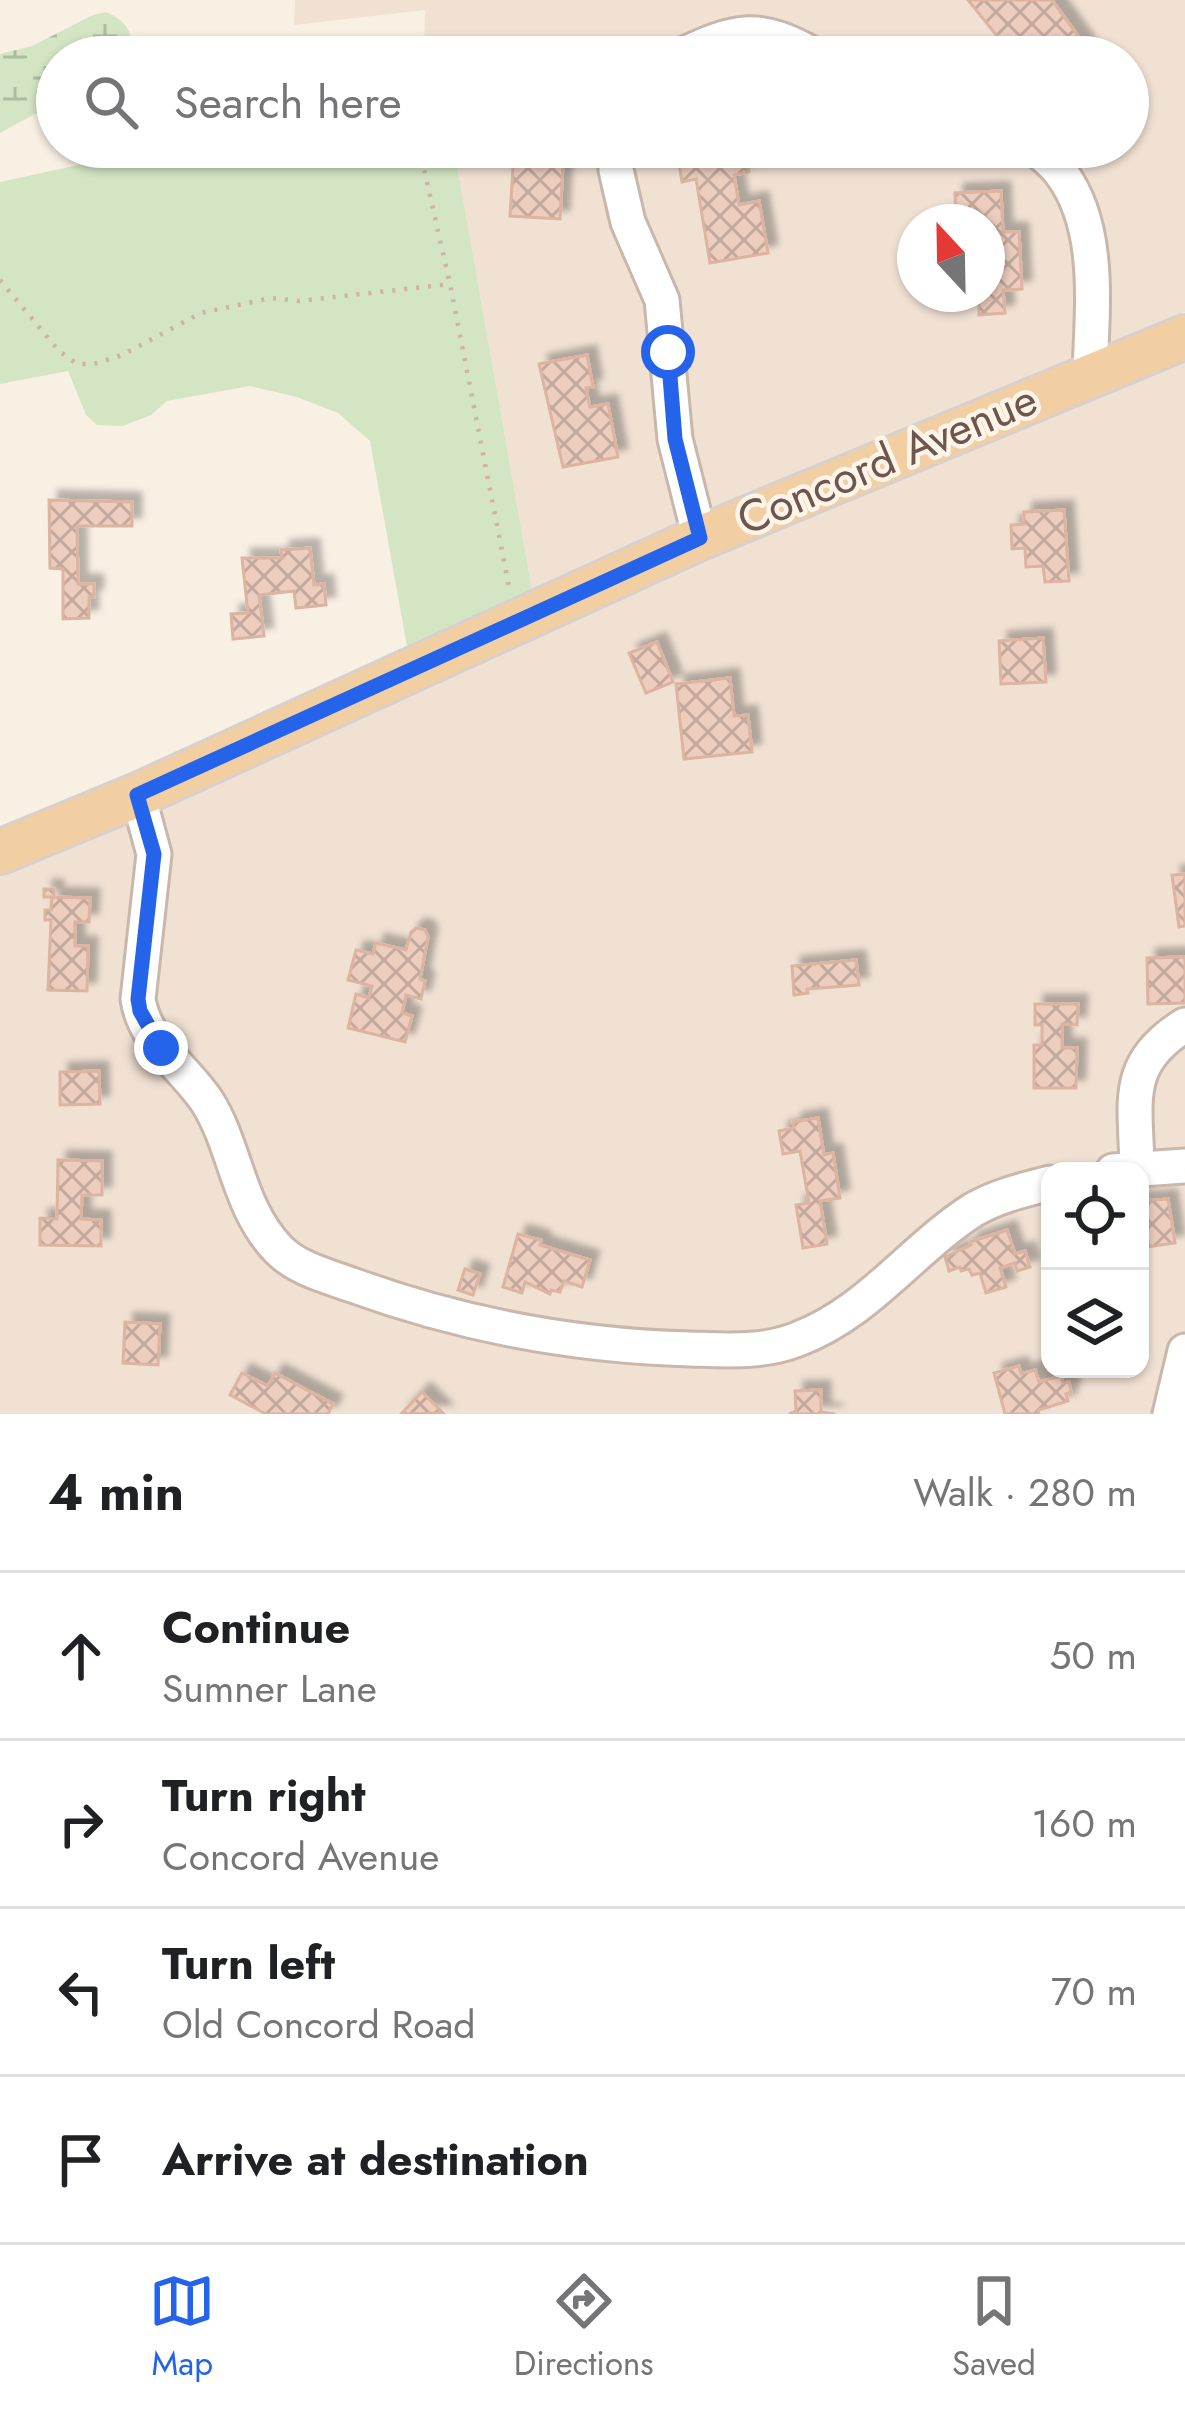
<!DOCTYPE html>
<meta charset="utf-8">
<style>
:root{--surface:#fff;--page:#f2f2f2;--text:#202124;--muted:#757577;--line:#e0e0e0;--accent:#2563eb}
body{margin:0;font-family:Jost,sans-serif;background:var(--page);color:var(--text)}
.controls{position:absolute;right:36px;bottom:36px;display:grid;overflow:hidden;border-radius:24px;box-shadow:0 3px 9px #0004}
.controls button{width:108px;height:108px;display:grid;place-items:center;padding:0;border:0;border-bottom:3px solid var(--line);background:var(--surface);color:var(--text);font:60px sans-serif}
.compass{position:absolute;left:897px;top:204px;width:108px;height:108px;border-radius:50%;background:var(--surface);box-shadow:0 3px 9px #0004;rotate:338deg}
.stop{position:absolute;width:36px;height:36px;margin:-27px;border:9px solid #2563eb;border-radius:50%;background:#fff}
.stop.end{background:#2563eb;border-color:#fff;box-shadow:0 3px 12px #0008}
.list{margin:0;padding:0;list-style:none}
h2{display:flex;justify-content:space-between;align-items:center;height:156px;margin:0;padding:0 48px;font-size:51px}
h2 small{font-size:39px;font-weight:400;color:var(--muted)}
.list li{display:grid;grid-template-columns:78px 1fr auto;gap:36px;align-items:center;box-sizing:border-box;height:168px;padding:0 48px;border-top:3px solid var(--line)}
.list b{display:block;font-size:45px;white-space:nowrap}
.list p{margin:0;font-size:39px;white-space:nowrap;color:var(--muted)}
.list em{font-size:39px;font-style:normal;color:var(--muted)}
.icon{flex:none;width:66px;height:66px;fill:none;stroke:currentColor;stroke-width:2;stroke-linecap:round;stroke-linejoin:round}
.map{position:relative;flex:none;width:1185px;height:1414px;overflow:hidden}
.search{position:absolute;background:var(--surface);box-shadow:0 3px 9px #0004;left:36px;right:36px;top:36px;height:132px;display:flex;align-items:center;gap:30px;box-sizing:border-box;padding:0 42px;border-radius:66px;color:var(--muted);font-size:45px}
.sheet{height:828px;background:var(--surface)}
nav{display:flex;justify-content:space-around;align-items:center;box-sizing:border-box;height:168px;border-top:3px solid var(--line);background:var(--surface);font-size:33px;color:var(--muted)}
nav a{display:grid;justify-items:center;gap:6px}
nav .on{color:var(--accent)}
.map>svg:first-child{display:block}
</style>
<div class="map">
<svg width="1185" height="1414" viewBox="0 0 1185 1414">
<defs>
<pattern id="wetland-marsh" width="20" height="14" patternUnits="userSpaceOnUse" patternTransform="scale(3)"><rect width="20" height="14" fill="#d4e5c4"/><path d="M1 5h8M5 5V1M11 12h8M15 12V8" fill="none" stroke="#b0bca1"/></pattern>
<pattern id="building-cross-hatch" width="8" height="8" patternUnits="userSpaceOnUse" patternTransform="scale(3)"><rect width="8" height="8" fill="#eccdbe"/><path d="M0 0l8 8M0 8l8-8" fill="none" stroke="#c3a99d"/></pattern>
<filter id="shadow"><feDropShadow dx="9" dy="-9" stdDeviation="3" flood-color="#0004"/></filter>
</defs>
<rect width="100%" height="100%" fill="#f9f0e4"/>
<g fill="#f0e1d3" fill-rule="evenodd">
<path d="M295 0H1185V312L533 596 454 147H1128V57H424L425 10 294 25ZM915 222H987V294H915Z"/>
<path d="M1185 359V1414H0V865L681 566ZM1050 1171H1140V1369H1050Z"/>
</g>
<path fill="url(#wetland-marsh)" d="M106 12C129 22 134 34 130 57H57V102L0 133V54L32 46 93 15Z"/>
<polygon fill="#d4e5c4" points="161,147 454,147 533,596 408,652 370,441 338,413 297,397 250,386 167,401 151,415 123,426 97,425 86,415 68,371 0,384 0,182"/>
<g fill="url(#building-cross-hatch)" stroke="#ddb3a1" stroke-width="3" filter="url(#shadow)">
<polygon points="968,0 1052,0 1086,47 1072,57 1014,57"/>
<polygon points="502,147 574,150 573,166 563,165 560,219 510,216 513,167 501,166"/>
<polygon points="702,147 745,147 749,172 734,175 739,205 759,201 768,253 710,263 696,179 682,182 677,151"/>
<polygon points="1001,191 1003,232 1019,232 1022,289 1003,290 1005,313 979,315 979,294 987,294 987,222 956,222 955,193"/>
<polygon points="587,355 593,387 586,388 590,407 608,404 618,457 563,467 539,364"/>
<polygon points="49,500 132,502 132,526 77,526 78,584 94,584 94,597 89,597 89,618 63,619 63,569 50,568"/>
<polygon points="1064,510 1069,581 1045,582 1043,566 1026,567 1025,548 1012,549 1011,525 1024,524 1024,512"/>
<polygon points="310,548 314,585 324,584 326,605 296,608 294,591 259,595 264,636 233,639 231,614 248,613 242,558 282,558 281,550"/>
<polygon points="1043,638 1046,682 1001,684 999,641"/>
<polygon points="657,642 673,682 646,693 629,653"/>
<polygon points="730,678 734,716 748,715 752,752 684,759 676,684"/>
<polygon points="1185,874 1185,926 1179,927 1172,875"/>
<polygon points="44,889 54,889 54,897 90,898 89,922 75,922 75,946 88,946 87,991 48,990 51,920 45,920 45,910 51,910 52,897 44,897"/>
<polygon points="416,928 425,930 428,937 420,979 425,981 421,999 406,995 402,1013 412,1016 405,1042 348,1028 356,994 369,998 372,986 348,980 356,950 373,954 376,943 406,950 411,932"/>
<polygon points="1185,957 1185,1003 1148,1004 1147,958"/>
<polygon points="856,960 859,985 807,989 808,993 794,995 792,966"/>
<polygon points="1035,1004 1078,1004 1077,1025 1062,1024 1062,1048 1077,1048 1076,1088 1034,1088 1034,1045 1042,1045 1042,1025 1035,1025"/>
<polygon points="99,1071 100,1104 60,1105 60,1072"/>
<polygon points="818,1118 824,1155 833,1153 840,1198 820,1201 827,1244 803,1248 796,1205 809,1203 800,1151 783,1154 779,1131 794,1128 793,1122"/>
<polygon points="58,1160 102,1161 102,1195 82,1195 81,1219 101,1220 101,1246 40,1245 40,1218 57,1219"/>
<polygon points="1168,1199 1175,1243 1140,1248 1140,1201"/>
<polygon points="1007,1230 1015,1254 1025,1251 1030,1267 1017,1271 1015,1263 1000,1268 1006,1287 986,1293 980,1273 972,1275 969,1269 961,1271 960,1267 949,1271 945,1257 971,1245 970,1242"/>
<polygon points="518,1234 541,1240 540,1245 590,1260 582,1287 564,1281 560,1292 551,1290 550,1294 525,1282 522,1293 503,1287"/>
<polygon points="465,1269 480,1274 473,1295 458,1290"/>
<polygon points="125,1322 160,1324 158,1365 123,1363"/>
<polygon points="1019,1366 1021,1374 1035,1370 1039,1382 1061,1376 1063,1383 1069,1382 1071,1392 1066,1394 1068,1401 1038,1410 1039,1414 1005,1414 994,1373"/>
<polygon points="242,1373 268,1386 275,1373 333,1404 328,1414 266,1414 230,1395"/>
<polygon points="821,1390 821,1412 835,1414 789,1414 796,1411 795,1391"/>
<polygon points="422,1392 443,1413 401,1414"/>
</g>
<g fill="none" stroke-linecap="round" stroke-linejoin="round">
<defs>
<g id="minor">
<path d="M678 57C739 29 757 23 817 57"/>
<polyline points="616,147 616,170 628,222 662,300 675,439 700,538"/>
<path d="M1034 147C1043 155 1054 163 1061 173 1102 227 1092 309 1090 373"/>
<path d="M138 795 154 854 138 999C145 1044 185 1067 208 1103 236 1148 238 1208 279 1250 298 1269 327 1276 352 1285 462 1325 574 1346 690 1349 726 1350 764 1353 798 1339 869 1312 911 1250 973 1210 997 1196 1023 1190 1050 1183"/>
<path d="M1137 1168C1136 1102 1122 1064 1185 1025"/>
<polyline points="1113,1171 1185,1166"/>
<polyline points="1170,1414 1185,1351"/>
</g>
<polyline id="major" points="0,852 138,795 700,538 1185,337"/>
</defs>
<use href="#minor" stroke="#c9b7ac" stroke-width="39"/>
<use href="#major" stroke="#d7d0cd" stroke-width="48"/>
<g stroke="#d0b1a2" stroke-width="4.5" stroke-dasharray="3 9" stroke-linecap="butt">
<polyline points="404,47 406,57"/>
<polyline points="419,147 450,284 509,587"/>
<polyline points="0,280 59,351 77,364 94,364 122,355 201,313 271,298 299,301 450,284"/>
</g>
<use href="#minor" stroke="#fff" stroke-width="33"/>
<use href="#major" stroke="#f2cfa3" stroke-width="42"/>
</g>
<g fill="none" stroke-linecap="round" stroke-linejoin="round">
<polyline stroke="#2563eb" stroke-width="15" points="161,1048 140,1011 138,999 154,854 137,795 700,538 675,439 668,352"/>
</g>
<g text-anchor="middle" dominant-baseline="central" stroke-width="9" stroke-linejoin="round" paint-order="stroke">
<g font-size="45" fill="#6f564c" stroke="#fdf4ea">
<text transform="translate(887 459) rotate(-23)">Concord Avenue</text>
</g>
</g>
</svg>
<div class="controls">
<button><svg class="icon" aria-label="locate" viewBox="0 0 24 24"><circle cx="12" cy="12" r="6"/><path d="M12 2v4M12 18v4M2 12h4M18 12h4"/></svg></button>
<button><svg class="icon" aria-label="layers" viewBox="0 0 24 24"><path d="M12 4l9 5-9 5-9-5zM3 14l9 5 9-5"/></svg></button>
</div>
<svg class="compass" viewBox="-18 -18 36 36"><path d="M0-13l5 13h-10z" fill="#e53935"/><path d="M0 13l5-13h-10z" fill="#757577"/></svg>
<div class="stop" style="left:668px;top:352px"></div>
<div class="stop end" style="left:161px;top:1048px"></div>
<div class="search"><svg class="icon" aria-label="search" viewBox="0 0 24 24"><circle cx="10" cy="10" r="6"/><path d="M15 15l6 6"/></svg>Search here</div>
</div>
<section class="sheet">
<h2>4 min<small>Walk · 280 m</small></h2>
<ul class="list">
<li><svg class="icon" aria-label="ahead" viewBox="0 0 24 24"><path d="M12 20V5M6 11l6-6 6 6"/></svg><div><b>Continue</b><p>Sumner Lane</p></div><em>50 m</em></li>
<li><svg class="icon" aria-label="right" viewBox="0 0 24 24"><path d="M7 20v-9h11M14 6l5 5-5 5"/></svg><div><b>Turn right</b><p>Concord Avenue</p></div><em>160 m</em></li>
<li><svg class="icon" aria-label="left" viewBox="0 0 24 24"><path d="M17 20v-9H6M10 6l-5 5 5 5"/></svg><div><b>Turn left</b><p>Old Concord Road</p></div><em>70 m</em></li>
<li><svg class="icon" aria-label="arrive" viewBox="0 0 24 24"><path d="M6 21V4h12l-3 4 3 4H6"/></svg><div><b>Arrive at destination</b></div></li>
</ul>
</section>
<nav>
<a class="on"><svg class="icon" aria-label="map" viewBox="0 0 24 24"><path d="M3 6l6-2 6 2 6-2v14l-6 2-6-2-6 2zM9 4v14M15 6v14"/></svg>Map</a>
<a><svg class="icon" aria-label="directions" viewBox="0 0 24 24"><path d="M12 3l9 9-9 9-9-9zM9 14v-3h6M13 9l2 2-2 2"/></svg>Directions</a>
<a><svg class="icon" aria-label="saved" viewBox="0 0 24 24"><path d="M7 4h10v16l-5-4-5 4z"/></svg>Saved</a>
</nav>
